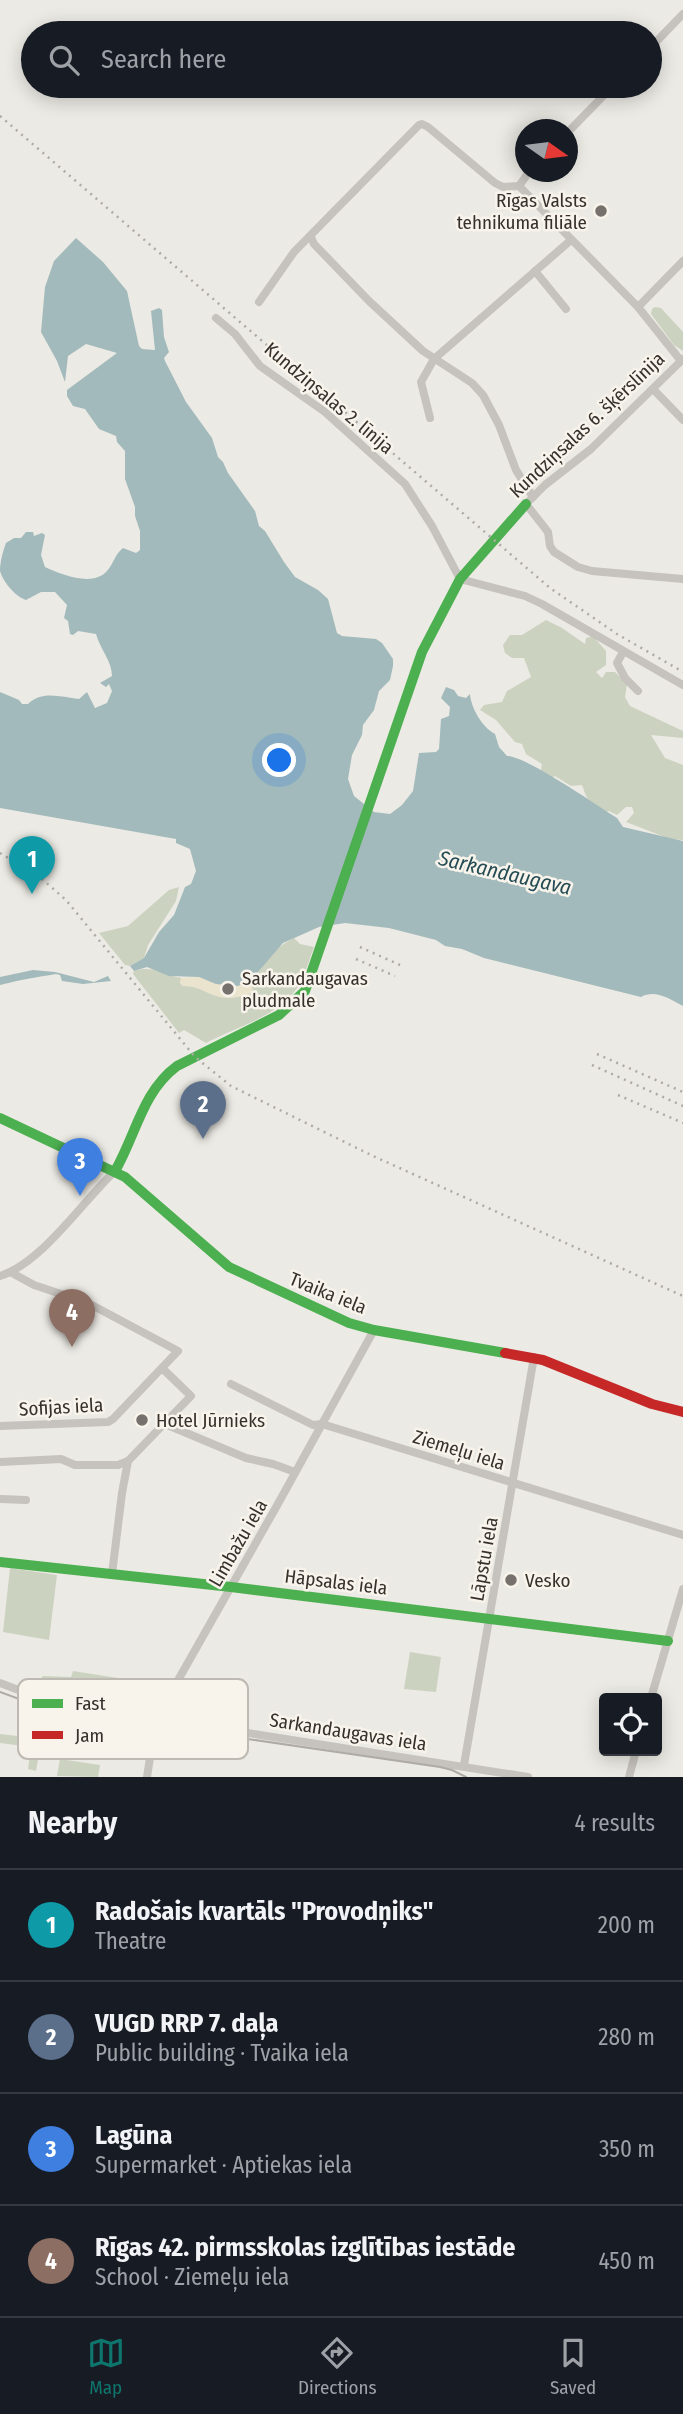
<!DOCTYPE html>
<meta charset="utf-8">
<style>
:root{--surface:#171b24;--page:#242831;--text:#f1f3f6;--muted:#9ea1a6;--line:#363941;--accent:#0f766e}
body{margin:0;font-family:"Fira Sans Condensed",sans-serif;background:var(--page);color:var(--text)}
.controls{position:absolute;right:21px;bottom:21px;display:grid;overflow:hidden;border-radius:7px;box-shadow:0 4px 18px #0003}
.controls button{width:63px;height:63px;display:grid;place-items:center;padding:0;border:0;border-bottom:2px solid var(--line);background:var(--surface);color:var(--text);font:35px sans-serif}
.compass{position:absolute;left:515px;top:119px;width:63px;height:63px;border-radius:50%;background:var(--surface);box-shadow:0 4px 18px #0003;rotate:104deg}
.you{position:absolute;left:280px;top:761px;width:24px;height:24px;margin:-18px;border:5px solid #fff;border-radius:50%;background:#1a73e8;box-shadow:0 0 0 10px #1a73e833}
.badge{display:grid;place-items:center;width:46px;height:46px;border-radius:50%;background:var(--accent);color:#fff;font-size:23px;font-weight:700}
.pin{position:absolute;translate:-50% -58px;filter:drop-shadow(0 2px 4px #0008)}
.pin::after{content:'';position:absolute;top:37px;width:24px;height:21px;background:inherit;clip-path:polygon(0 0,100% 0,50% 100%)}
.list{margin:0;padding:0;list-style:none}
h2{display:flex;justify-content:space-between;align-items:center;height:91px;margin:0;padding:0 28px;font-size:30px}
h2 small{font-size:23px;font-weight:400;color:var(--muted)}
.list li{display:grid;grid-template-columns:46px 1fr auto;gap:21px;align-items:center;box-sizing:border-box;height:112px;padding:0 28px;border-top:2px solid var(--line)}
.list b{display:block;font-size:26px;white-space:nowrap}
.list p{margin:0;font-size:23px;white-space:nowrap;color:var(--muted)}
.list em{font-size:23px;font-style:normal;color:var(--muted)}
.icon{flex:none;width:38px;height:38px;fill:none;stroke:currentColor;stroke-width:2;stroke-linecap:round;stroke-linejoin:round}
.map{position:relative;flex:none;width:683px;height:1777px;overflow:hidden}
.search{position:absolute;background:var(--surface);box-shadow:0 4px 18px #0003;left:21px;right:21px;top:21px;height:77px;display:flex;align-items:center;gap:18px;box-sizing:border-box;padding:0 24px;border-radius:38px;color:var(--muted);font-size:26px}
.sheet{height:539px;background:var(--surface)}
nav{display:flex;justify-content:space-around;align-items:center;box-sizing:border-box;height:98px;border-top:2px solid var(--line);background:var(--surface);font-size:19px;color:var(--muted)}
nav a{display:grid;justify-items:center;gap:4px}
nav .on{color:var(--accent)}
.map>svg:first-child{display:block}
</style>
<div class="map">
<svg width="683" height="1777" viewBox="0 0 683 1777">
<rect width="100%" height="100%" fill="#eceae4"/>
<g fill="#ccd2c0">
<polygon points="655,307 661,308 683,332 683,351 674,345 651,314 652,309"/>
<polygon points="546,620 562,628 585,644 586,638 593,636 606,651 606,665 596,672 602,678 606,672 615,672 627,684 625,697 630,706 683,731 683,738 651,735 665,758 683,765 683,840 670,839 626,822 634,813 632,807 626,807 617,815 609,811 599,814 586,796 582,785 571,786 555,776 549,780 540,775 542,764 526,754 522,744 515,742 496,720 480,710 484,705 502,702 507,691 531,677 524,658 512,658 505,653 503,645 510,635 522,635"/>
<polygon points="179,887 176,901 148,945 144,958 130,966 125,965 99,933 128,926 169,890"/>
<path d="M294 938 300 944 314 947C309 960 305 976 297 988 277 1017 236 1027 206 1043L184 1030 179 1033 133 974 134 971C154 965 162 975 181 978L180 983 183 986H198L209 991 253 985 251 980C263 964 276 946 294 938Z"/>
<polygon points="10,1568 57,1575 49,1640 3,1632"/>
<polygon points="410,1652 441,1657 436,1692 404,1689"/>
<polygon points="73,1671 169,1686 155,1711 61,1696 33,1686 43,1676 71,1677"/>
<polygon points="0,1734 26,1737 33,1740 40,1748 36,1771 28,1769 31,1747 0,1743"/>
<polygon points="60,1759 100,1765 98,1777 57,1776"/>
</g>
<path fill="#eae3cd" d="M199 977 238 986 251 980 253 993C243 996 231 1000 220 997 204 993 202 987 183 986L180 983 181 978Z"/>
<g fill="#a2babb">
<path d="M76 238 103 262 127 291 139 346 142 349 155 350 151 311 159 308 162 310 164 337 169 352 164 358 165 361 186 402 212 438 218 457 223 462 228 473 255 511 259 526 265 531 284 562 295 577 318 590 328 599 337 633 342 636 376 639 382 643 393 659V666L390 680 379 691 374 710 363 725 362 735 352 755 348 779 354 796 374 812 390 814 402 805 413 791 419 753 436 752 439 749 441 719 449 716 450 707 441 698 446 687 454 690 458 696 466 698 470 694C471 708 482 727 495 734L499 747 507 756C526 756 596 805 617 818L623 827 683 841V1006C670 999 655 989 641 997L484 958 462 949 445 946 436 940 389 928 345 923 319 927 283 943 251 980 238 986 216 984 199 977 169 976 147 967 134 971 130 966 144 958 159 932 174 915 185 887 191 884 196 871 190 849 176 843V839L0 808V692L19 700 22 704H28C42 690 61 697 79 699L87 692 95 708 107 703 112 691 109 684 106 687 100 683 112 676C112 661 100 649 96 634L78 631 73 635 70 634 68 621 64 618 67 605 55 592H41L26 600C16 597 3 582 0 571 0 562 3 551 6 543L14 538H21L26 532H33L34 536 42 533 45 535 41 555 45 567C62 575 93 587 107 571 114 563 115 554 123 548L136 553 140 550V531L135 516V507L125 479V451L117 442 116 436 99 429 85 409 73 406 67 396V390L117 353 86 344 68 356 65 382 57 361 41 332 45 287 54 261Z"/>
<path d="M33 970 55 972 94 982 108 976 111 981 83 984 62 981 60 975 56 974C37 977 20 980 0 985V977Z"/>
</g>
<g fill="none" stroke-linecap="round" stroke-linejoin="round">
<g stroke="#c6c2bd" stroke-width="8">
<polyline points="650,48 683,14"/>
<polyline points="568,132 613,86"/>
<polyline points="519,186 638,307 681,361"/>
<polyline points="519,186 529,172"/>
<polyline points="311,237 314,244 369,301 423,351 472,383 483,395 499,425 516,470 533,497"/>
<polyline points="535,271 566,309"/>
<polyline points="259,302 294,252 419,125 422,124 428,127 495,183 503,187 519,186"/>
<polyline points="638,307 683,261"/>
<polyline points="216,318 235,334 260,366 325,412 405,484 432,526 460,579 525,596 542,604 683,685"/>
<polyline points="683,359 591,449 545,485 526,504 548,532 550,546 554,552 578,567 592,571 683,579"/>
<polyline points="653,389 683,420"/>
<polyline points="430,418 421,382 434,359 571,240"/>
<polyline points="623,652 617,663 625,678 638,691"/>
<path d="M0 1276C42 1263 82 1202 115 1171"/>
<polyline points="231,1384 313,1425 322,1424 683,1535"/>
<polyline points="165,1424 246,1458 273,1464 295,1472"/>
<polyline points="0,1426 108,1422 113,1419 178,1351 88,1303 34,1285 12,1273"/>
<polyline points="0,1462 61,1459 75,1465 118,1465 128,1461 191,1396 163,1369"/>
<polyline points="0,1499 26,1500"/>
<polyline points="112,1574 122,1493 128,1461"/>
<polyline points="0,1683 50,1702 528,1777"/>
<polyline points="651,1698 683,1589"/>
<polyline points="464,1765 534,1357"/>
<polyline points="147,1777 156,1719 279,1502 374,1330"/>
<polyline points="629,1777 636,1751"/>
</g>
<g stroke="#4caf50" stroke-width="10">
<polyline points="0,1118 125,1177 229,1267 349,1323 374,1330 505,1353"/>
<path d="M115 1171C136 1135 142 1092 177 1066L279 1015 305 991 422 652 460 579 526 504"/>
<polyline points="0,1562 231,1587 668,1641"/>
</g>
<polyline stroke="#c62828" stroke-width="10" points="505,1353 543,1360 652,1404 683,1412"/>
<polyline stroke="#aeaba7" stroke-width="2" points="0,1692 49,1710 440,1767 452,1770 466,1777"/>
<g stroke="#aeaba7" stroke-width="2.5" stroke-dasharray="2 5" stroke-linecap="butt">
<polyline points="0,116 550,588 617,634 683,672"/>
<polyline points="0,853 42,879 66,900 195,1057 231,1086 373,1156 683,1296"/>
<polyline points="360,947 400,965"/>
<polyline points="356,959 395,976"/>
<polyline points="597,1054 683,1092"/>
<polyline points="592,1065 683,1106"/>
<polyline points="618,1095 683,1123"/>
</g>
</g>
<g fill="#76716c" stroke="#f8f4ec" stroke-width="2.5">
<circle cx="601" cy="211" r="7"/>
<circle cx="228" cy="989" r="7"/>
<circle cx="142" cy="1420" r="7"/>
<circle cx="511" cy="1580" r="7"/>
</g>
<g text-anchor="middle" dominant-baseline="central" stroke-width="5" stroke-linejoin="round" paint-order="stroke">
<g font-size="19" fill="#37302b" stroke="#f8f4ec" text-anchor="start">
<text x="587" y="200" text-anchor="end">Rīgas Valsts<tspan x="587" dy="22">tehnikuma filiāle</tspan></text>
<text x="242" y="978">Sarkandaugavas<tspan x="242" dy="22">pludmale</tspan></text>
<text x="156" y="1420">Hotel Jūrnieks</text>
<text x="525" y="1580">Vesko</text>
</g>
<g font-size="19" fill="#37302b" stroke="#f8f4ec">
<text transform="translate(329 398) rotate(40)">Kundziņsalas 2. līnija</text>
<text transform="translate(587 425) rotate(-43)">Kundziņsalas 6. šķērslīnija</text>
<text transform="translate(328 1293) rotate(22)">Tvaika iela</text>
<text transform="translate(61 1407) rotate(-3)">Sofijas iela</text>
<text transform="translate(459 1450) rotate(17)">Ziemeļu iela</text>
<text transform="translate(238 1543) rotate(-60)">Limbažu iela</text>
<text transform="translate(484 1559) rotate(-80)">Lāpstu iela</text>
<text transform="translate(336 1582) rotate(7)">Hāpsalas iela</text>
<text transform="translate(348 1732) rotate(9)">Sarkandaugavas iela</text>
</g>
<g font-size="21" font-style="italic" fill="#254c54" stroke="#f8f4ec">
<text transform="translate(505 873) rotate(13)">Sarkandaugava</text>
</g>
</g>
<rect x="18" y="1679" width="230" height="80" rx="10" fill="#f8f4ec" stroke="#beb9b2" stroke-width="2"/>
<rect x="32" y="1699" width="31" height="9" fill="#4caf50"/>
<rect x="32" y="1731" width="31" height="8" fill="#c62828"/>
<g font-size="19" fill="#37302b">
<text x="75" y="1710">Fast</text>
<text x="75" y="1742">Jam</text>
</g>
</svg>
<div class="controls">
<button><svg class="icon" aria-label="locate" viewBox="0 0 24 24"><circle cx="12" cy="12" r="6"/><path d="M12 2v4M12 18v4M2 12h4M18 12h4"/></svg></button>
</div>
<svg class="compass" viewBox="-18 -18 36 36"><path d="M0-13l5 13h-10z" fill="#e53935"/><path d="M0 13l5-13h-10z" fill="#9ea1a6"/></svg>
<div class="you"></div>
<div class="pin badge" style="left:32px;top:894px;background:#0f9aa8">1</div>
<div class="pin badge" style="left:203px;top:1139px;background:#5c6f8a">2</div>
<div class="pin badge" style="left:80px;top:1196px;background:#3f7fe0">3</div>
<div class="pin badge" style="left:72px;top:1347px;background:#8d6e63">4</div>
<div class="search"><svg class="icon" aria-label="search" viewBox="0 0 24 24"><circle cx="10" cy="10" r="6"/><path d="M15 15l6 6"/></svg>Search here</div>
</div>
<section class="sheet">
<h2>Nearby<small>4 results</small></h2>
<ul class="list">
<li><span class="badge" style="background:#0f9aa8">1</span><div><b>Radošais kvartāls &quot;Provodņiks&quot;</b><p>Theatre</p></div><em>200 m</em></li>
<li><span class="badge" style="background:#5c6f8a">2</span><div><b>VUGD RRP 7. daļa</b><p>Public building · Tvaika iela</p></div><em>280 m</em></li>
<li><span class="badge" style="background:#3f7fe0">3</span><div><b>Lagūna</b><p>Supermarket · Aptiekas iela</p></div><em>350 m</em></li>
<li><span class="badge" style="background:#8d6e63">4</span><div><b>Rīgas 42. pirmsskolas izglītības iestāde</b><p>School · Ziemeļu iela</p></div><em>450 m</em></li>
</ul>
</section>
<nav>
<a class="on"><svg class="icon" aria-label="map" viewBox="0 0 24 24"><path d="M3 6l6-2 6 2 6-2v14l-6 2-6-2-6 2zM9 4v14M15 6v14"/></svg>Map</a>
<a><svg class="icon" aria-label="directions" viewBox="0 0 24 24"><path d="M12 3l9 9-9 9-9-9zM9 14v-3h6M13 9l2 2-2 2"/></svg>Directions</a>
<a><svg class="icon" aria-label="saved" viewBox="0 0 24 24"><path d="M7 4h10v16l-5-4-5 4z"/></svg>Saved</a>
</nav>
